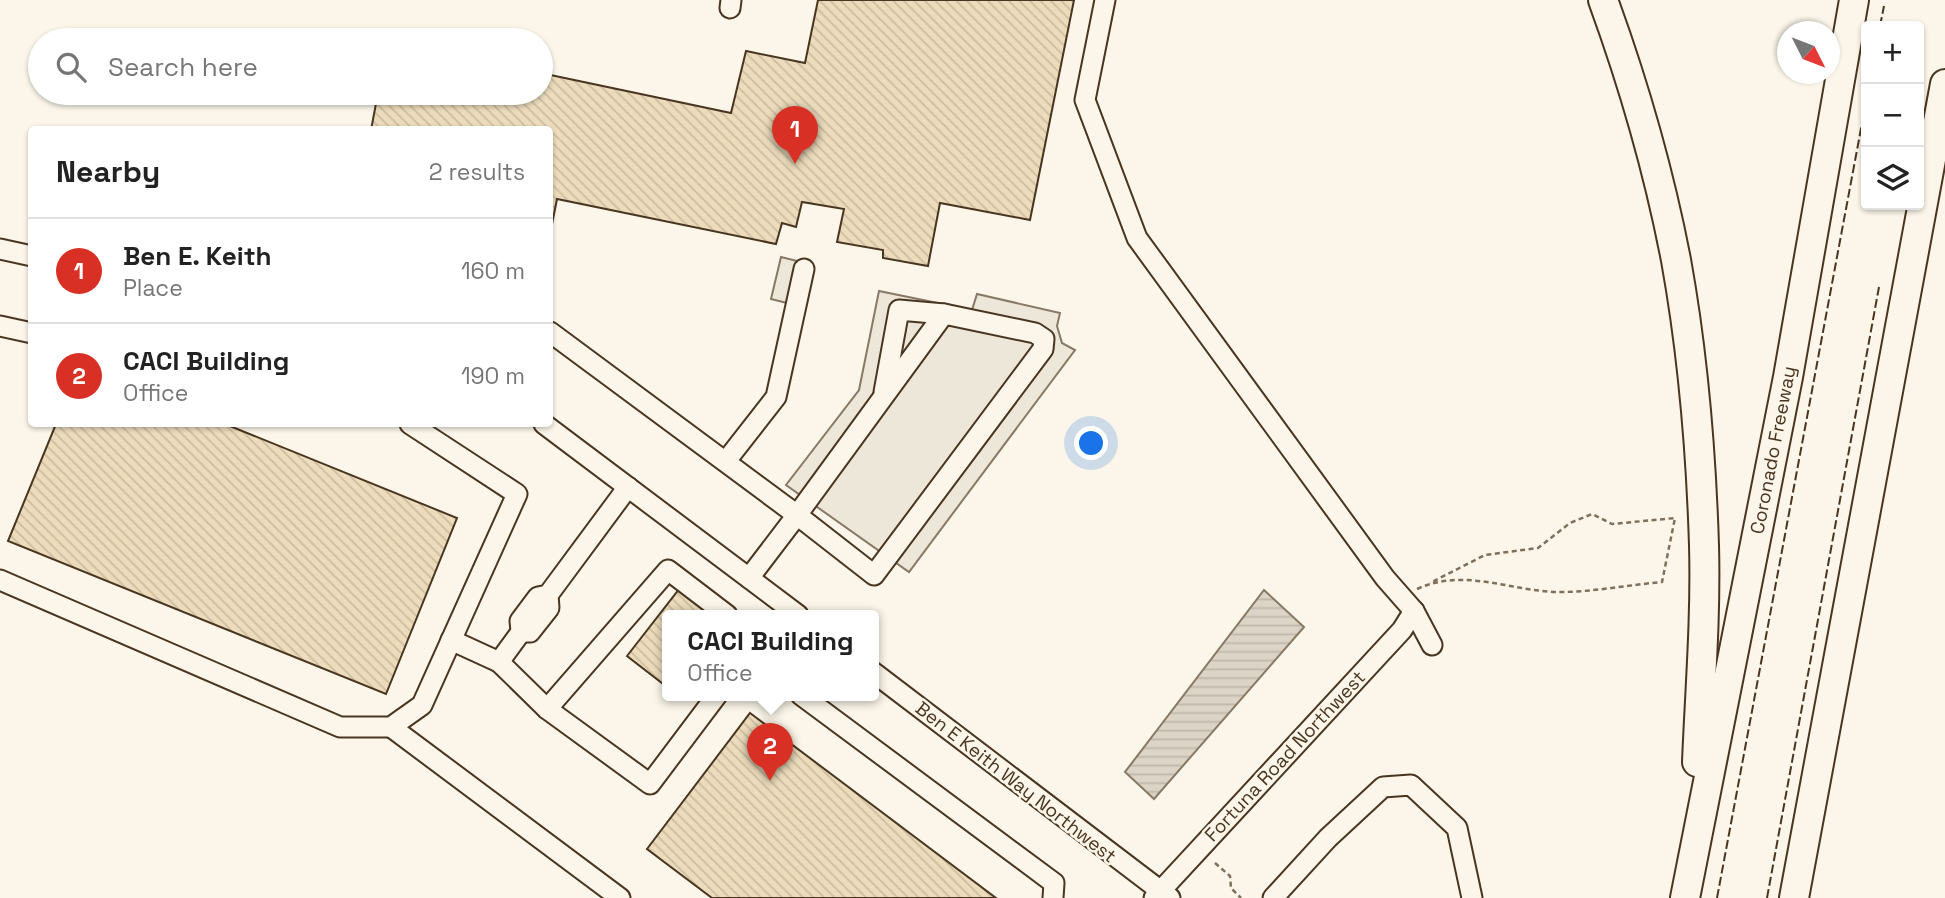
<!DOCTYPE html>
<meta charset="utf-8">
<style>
:root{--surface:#fff;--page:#f2f2f2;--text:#222;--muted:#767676;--line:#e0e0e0;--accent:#d93025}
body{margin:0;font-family:"Space Grotesk",sans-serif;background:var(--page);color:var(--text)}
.controls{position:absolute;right:21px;top:21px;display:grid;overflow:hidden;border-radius:7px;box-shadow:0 2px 5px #0004}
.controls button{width:63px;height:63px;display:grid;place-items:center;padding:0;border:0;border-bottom:2px solid var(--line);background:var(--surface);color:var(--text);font:35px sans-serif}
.compass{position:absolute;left:1777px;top:21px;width:63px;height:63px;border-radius:50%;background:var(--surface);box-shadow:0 2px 5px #0004;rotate:132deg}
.you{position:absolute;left:1092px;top:444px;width:24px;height:24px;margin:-18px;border:5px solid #fff;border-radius:50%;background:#1a73e8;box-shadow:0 0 0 10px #1a73e833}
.badge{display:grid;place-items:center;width:46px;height:46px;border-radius:50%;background:var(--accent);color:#fff;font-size:23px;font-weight:700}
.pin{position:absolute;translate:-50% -58px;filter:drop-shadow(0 2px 4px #0008)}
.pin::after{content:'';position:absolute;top:37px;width:24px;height:21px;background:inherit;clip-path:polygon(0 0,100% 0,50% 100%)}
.popup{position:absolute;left:662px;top:610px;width:217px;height:91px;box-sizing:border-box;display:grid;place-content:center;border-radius:7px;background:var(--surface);filter:drop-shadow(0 2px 5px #0005);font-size:23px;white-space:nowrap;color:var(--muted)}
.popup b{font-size:26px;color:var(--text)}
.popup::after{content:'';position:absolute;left:50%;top:100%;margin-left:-14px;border:14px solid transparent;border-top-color:var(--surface)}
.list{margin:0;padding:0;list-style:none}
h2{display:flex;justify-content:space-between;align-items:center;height:91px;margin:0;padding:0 28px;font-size:30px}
h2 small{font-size:23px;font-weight:400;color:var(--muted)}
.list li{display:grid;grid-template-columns:46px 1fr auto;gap:21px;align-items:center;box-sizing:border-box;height:105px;padding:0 28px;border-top:2px solid var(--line)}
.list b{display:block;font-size:26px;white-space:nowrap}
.list p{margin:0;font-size:23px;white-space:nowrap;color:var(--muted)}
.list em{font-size:23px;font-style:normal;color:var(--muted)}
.icon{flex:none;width:38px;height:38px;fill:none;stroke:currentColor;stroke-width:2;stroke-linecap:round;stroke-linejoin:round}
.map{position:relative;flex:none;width:1945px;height:898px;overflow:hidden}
.search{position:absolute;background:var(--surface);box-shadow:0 2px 5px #0004;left:28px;top:28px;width:525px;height:77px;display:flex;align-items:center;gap:18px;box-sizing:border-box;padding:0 24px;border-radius:38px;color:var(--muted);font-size:26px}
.panel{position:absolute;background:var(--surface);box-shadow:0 2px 5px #0004;left:28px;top:126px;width:525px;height:301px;border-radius:7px}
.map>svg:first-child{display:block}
</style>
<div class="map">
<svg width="1945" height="898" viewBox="0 0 1945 898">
<defs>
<pattern id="water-rules" width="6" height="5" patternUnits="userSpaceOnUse" patternTransform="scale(1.75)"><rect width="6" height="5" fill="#dcd4c6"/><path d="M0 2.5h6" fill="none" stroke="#beb7aa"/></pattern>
<pattern id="building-back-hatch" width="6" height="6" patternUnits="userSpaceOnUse" patternTransform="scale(1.75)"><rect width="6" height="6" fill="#ecdcbc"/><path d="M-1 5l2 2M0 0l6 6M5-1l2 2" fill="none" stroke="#ccbda1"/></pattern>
</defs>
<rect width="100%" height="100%" fill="#fbf6e9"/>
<g fill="#ede7d9" stroke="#887966" stroke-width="2">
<polygon points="781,257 797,261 787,303 771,299"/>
<polygon points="879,291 972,310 977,294 1060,313 1057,326 1062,343 1075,350 909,572 786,485 859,390"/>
</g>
<polygon fill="url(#water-rules)" stroke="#887966" stroke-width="2" points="1264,590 1304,627 1154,799 1125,772"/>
<g fill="url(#building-back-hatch)" stroke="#4a3520" stroke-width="2">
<polygon points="818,0 1074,0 1030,220 940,203 928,266 883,258 883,250 837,242 844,209 802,202 796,227 782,223 776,244 557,199 550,234 550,130 371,130 378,93 541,93 541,73 731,113 746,51 805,63"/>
<polygon points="56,424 225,424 457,518 386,694 8,541"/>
<polygon points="680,588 714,615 667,615 667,687 627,656"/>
<polygon points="750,713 996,898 712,898 647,849"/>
</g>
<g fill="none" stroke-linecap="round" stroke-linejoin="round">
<defs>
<g id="minor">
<polyline points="1105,0 1085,100 1137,238 1385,578 1414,611 1432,645"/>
<polyline points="730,8 731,0"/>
<polyline points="0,249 32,256"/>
<polygon points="944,314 1035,333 1044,339 1043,349 874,575 797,515"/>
<polyline points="0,326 32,333"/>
<polyline points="550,332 797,515 749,578"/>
<polyline points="884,392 899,310 944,314"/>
<polyline points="544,424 798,615"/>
<polyline points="726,461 776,397 804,269"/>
<polyline points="0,580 340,727 391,727 422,705 517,494 410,424"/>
<polyline points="521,632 530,632 549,608 548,595"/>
<polyline points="451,640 499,662 521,632 520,621 538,597 548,595 628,487"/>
<polyline points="499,662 547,709 650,784 717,695"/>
<polyline points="873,672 1170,898"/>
<polyline points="801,695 1054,883 1053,898"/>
<polyline points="547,709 668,570 727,615"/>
<polyline points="391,727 620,898"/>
<polyline points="1154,898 1402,630 1414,611"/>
<polyline points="1273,898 1328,838 1383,787 1411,785 1457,828 1472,898"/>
</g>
<g id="highway">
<path d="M1603 0C1634 85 1659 172 1676 260 1693 354 1701 450 1704 545 1706 617 1700 690 1697 762"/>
<polyline points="1685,898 1788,377 1854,0"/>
<polyline points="1794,898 1945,84"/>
</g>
</defs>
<use href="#minor" stroke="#4a3520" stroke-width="23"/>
<use href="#highway" stroke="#4a3520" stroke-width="32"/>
<g stroke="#7f6f5c" stroke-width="2.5" stroke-dasharray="5 3.5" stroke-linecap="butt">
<path d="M1417 589C1465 567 1512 592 1560 592 1593 592 1628 585 1662 582L1675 518 1612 524 1592 514 1570 523 1538 548 1485 555 1430 583"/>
<polyline points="1215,863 1230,876 1231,888 1241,898"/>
</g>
<use href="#minor" stroke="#fbf6e9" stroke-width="19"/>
<use href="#highway" stroke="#fbf6e9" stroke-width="28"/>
<g stroke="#4a3520" stroke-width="2" stroke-dasharray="9 3.5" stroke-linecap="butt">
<polyline points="1880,26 1884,6"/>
<polyline points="1717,898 1866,102"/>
<polyline points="1767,898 1879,287"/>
</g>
</g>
<g text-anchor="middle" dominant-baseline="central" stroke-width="5" stroke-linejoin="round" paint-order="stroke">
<g font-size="19" fill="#4a3520" stroke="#fbf6e9">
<text transform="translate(1773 450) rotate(-79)">Coronado Freeway</text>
<text transform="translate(1285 756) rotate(-47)">Fortuna Road Northwest</text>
<text transform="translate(1016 782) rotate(38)">Ben E Keith Way Northwest</text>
</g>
</g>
</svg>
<div class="controls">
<button>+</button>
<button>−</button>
<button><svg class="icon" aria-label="layers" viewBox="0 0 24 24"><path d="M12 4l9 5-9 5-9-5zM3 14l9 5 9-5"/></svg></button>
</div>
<svg class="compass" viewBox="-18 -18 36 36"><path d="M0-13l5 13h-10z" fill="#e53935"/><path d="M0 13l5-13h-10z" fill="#767676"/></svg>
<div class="you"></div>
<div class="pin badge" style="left:795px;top:164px">1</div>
<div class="pin badge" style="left:770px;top:781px">2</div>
<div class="popup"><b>CACI Building</b>Office</div>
<div class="search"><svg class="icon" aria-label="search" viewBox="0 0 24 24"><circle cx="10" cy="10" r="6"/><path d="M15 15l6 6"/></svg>Search here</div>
<section class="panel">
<h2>Nearby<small>2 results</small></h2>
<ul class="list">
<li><span class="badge">1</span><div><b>Ben E. Keith</b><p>Place</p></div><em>160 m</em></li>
<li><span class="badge">2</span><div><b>CACI Building</b><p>Office</p></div><em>190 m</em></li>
</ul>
</section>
</div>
